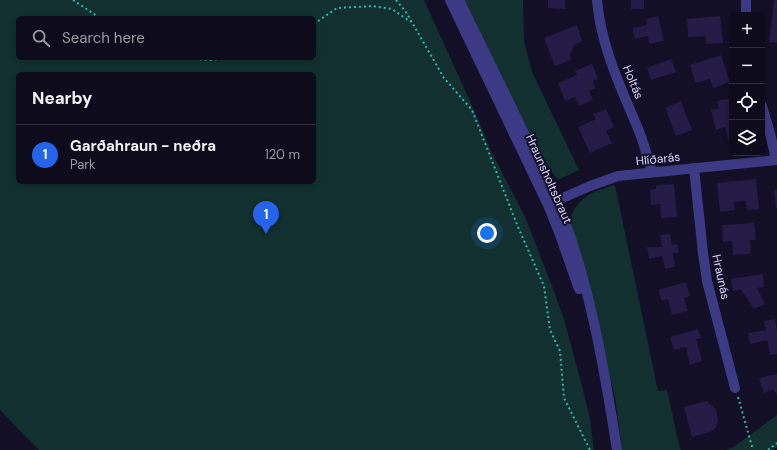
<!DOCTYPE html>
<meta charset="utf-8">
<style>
:root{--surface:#0e0b1c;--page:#1c1929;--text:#f1f3f6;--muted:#9b9ba3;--line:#2e2b3b;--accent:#2563eb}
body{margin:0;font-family:"DM Sans",sans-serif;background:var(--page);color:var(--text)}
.controls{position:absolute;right:12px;top:12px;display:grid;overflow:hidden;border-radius:6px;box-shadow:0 2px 6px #0003}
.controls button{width:36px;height:36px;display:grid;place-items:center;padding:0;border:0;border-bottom:1px solid var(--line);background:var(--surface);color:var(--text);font:20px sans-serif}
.you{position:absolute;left:487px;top:233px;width:14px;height:14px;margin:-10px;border:3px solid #fff;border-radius:50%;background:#1a73e8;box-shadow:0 0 0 6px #1a73e833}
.badge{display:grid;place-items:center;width:26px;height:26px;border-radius:50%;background:var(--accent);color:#fff;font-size:13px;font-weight:700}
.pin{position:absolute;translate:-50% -33px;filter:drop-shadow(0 1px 2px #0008)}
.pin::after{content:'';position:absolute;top:21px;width:14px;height:12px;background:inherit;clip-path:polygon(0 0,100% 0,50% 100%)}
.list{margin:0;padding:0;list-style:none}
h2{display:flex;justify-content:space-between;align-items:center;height:52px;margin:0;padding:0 16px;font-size:17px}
h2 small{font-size:13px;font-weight:400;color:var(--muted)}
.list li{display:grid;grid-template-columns:26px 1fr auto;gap:12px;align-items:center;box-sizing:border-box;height:60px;padding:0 16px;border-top:1px solid var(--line)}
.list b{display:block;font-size:15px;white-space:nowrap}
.list p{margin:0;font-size:13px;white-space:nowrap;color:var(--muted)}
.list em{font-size:13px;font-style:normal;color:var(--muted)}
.icon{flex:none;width:22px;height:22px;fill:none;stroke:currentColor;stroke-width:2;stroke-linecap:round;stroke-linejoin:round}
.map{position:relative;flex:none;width:777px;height:450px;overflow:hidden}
.search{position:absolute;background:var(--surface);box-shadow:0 2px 6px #0003;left:16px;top:16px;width:300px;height:44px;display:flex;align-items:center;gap:10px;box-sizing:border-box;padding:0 14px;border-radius:6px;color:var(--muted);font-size:15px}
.panel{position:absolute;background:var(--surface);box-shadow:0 2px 6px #0003;left:16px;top:72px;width:300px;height:112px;border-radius:6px}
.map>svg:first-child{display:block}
</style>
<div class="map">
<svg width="777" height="450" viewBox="0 0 777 450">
<rect width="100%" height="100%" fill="#130f26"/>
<g fill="#12302f" fill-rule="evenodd">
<path d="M0 0H424L474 110 491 151 526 219 552 286 564 319 583 390 590 419 594 450H39L0 410ZM18 18H314V58H18ZM18 74H314V182H18Z"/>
<polygon points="462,0 523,0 524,41 532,72 579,170 558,180 547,166"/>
<path d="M615 185 658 391 667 390 680 449 681 450H622L615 397 570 218C579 196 594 191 615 185Z"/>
<polygon points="777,415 777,447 773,450 726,450 735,446"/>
</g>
<g fill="#241b47">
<polygon points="548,0 565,0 565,9 548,8"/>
<rect x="631" y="0" width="13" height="9"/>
<polygon points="774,0 777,0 777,43 769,42"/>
<polygon points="658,16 664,41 649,44 648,36 635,39 632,28 647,25 646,19"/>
<polygon points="720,16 723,43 706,44 705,36 688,37 687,19"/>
<polygon points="577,25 582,41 574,45 570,55 571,60 555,66 544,38"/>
<polygon points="721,55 730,82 713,88 710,79 696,83 690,65"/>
<polygon points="671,59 676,72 651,80 647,68"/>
<polygon points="592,64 598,79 593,81 595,88 589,91 593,100 579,106 575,97 565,101 558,83 577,75 575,71"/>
<polygon points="732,98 732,138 728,139 725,127 716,130 711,110 719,108 717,101"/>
<polygon points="681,101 692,130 676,136 665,108"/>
<polygon points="606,109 614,127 606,131 612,143 590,153 578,127 596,119 593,114"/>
<polygon points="756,179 759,209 747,210 746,201 734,202 735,210 720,212 717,183"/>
<polygon points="674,184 677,217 661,218 660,204 651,205 650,190 656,189 656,185"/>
<polygon points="777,190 777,208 776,208 774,191"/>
<polygon points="754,223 756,240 750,240 751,254 733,255 732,241 723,242 722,225"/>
<polygon points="670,234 672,245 677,244 679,253 673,253 675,267 665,269 662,256 649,259 647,247 662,247 660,235"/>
<polygon points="763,274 764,287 757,288 765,304 754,309 741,290 733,291 731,279"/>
<polygon points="686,282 690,296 684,298 688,311 672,315 668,299 662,301 658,290"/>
<polygon points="775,319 777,331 777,354 770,355 767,340 750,344 748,333 766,330 764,321"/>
<polygon points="698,329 701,338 696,339 702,361 690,365 686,347 674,350 670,337"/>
<polygon points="777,374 777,395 773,389 764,393 759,378"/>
<polygon points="706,401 716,409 718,421 716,427 713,431 692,437 684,407"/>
</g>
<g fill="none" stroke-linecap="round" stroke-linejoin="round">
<g stroke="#2fb8b0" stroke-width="2" stroke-dasharray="2 3" stroke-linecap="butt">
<polyline points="73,0 100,18"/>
<polyline points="396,0 406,12 444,78 472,110 518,227 544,286 550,330 560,351 564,398 590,450"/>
<polyline points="314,24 337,8 373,6 392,9 411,22"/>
<polyline points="185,58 211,60 225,58"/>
<polyline points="738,397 753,450"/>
<polyline points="768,450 777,443"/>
</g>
<g stroke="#3d3a85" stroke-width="10">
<path d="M597 0C601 47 621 88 639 131 644 144 648 158 652 172"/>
<polyline points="746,15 746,0"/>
<polyline points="762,106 771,137 776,160"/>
<polyline points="694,168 703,253 707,281 735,388"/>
<polyline points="549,204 590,186 618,176 777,160"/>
</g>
<g stroke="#3d3a85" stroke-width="10">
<polyline points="450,0 548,205 560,235 579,289"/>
<path d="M459 0 557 200C589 280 604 366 617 450"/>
</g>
</g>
<g text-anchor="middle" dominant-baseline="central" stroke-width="4" stroke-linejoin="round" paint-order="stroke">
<g font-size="12" fill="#d9d4ff" stroke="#130f26">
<text transform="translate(633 82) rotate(68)">Holtás</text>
<text transform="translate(658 159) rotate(-6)">Hlíðarás</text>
<text transform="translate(549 179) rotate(66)">Hraunsholtsbraut</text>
<text transform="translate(721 277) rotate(78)">Hraunás</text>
</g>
</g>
</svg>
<div class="controls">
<button>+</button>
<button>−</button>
<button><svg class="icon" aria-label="locate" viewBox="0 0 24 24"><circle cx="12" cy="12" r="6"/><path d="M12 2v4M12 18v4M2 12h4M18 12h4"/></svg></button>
<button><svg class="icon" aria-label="layers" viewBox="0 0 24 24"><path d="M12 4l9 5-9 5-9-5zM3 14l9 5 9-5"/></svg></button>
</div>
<div class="you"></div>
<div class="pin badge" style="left:266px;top:234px">1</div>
<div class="search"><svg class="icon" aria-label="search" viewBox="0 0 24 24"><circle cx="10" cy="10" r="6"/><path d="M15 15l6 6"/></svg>Search here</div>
<section class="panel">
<h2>Nearby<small></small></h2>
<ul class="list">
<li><span class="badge">1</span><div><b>Garðahraun - neðra</b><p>Park</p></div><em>120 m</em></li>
</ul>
</section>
</div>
